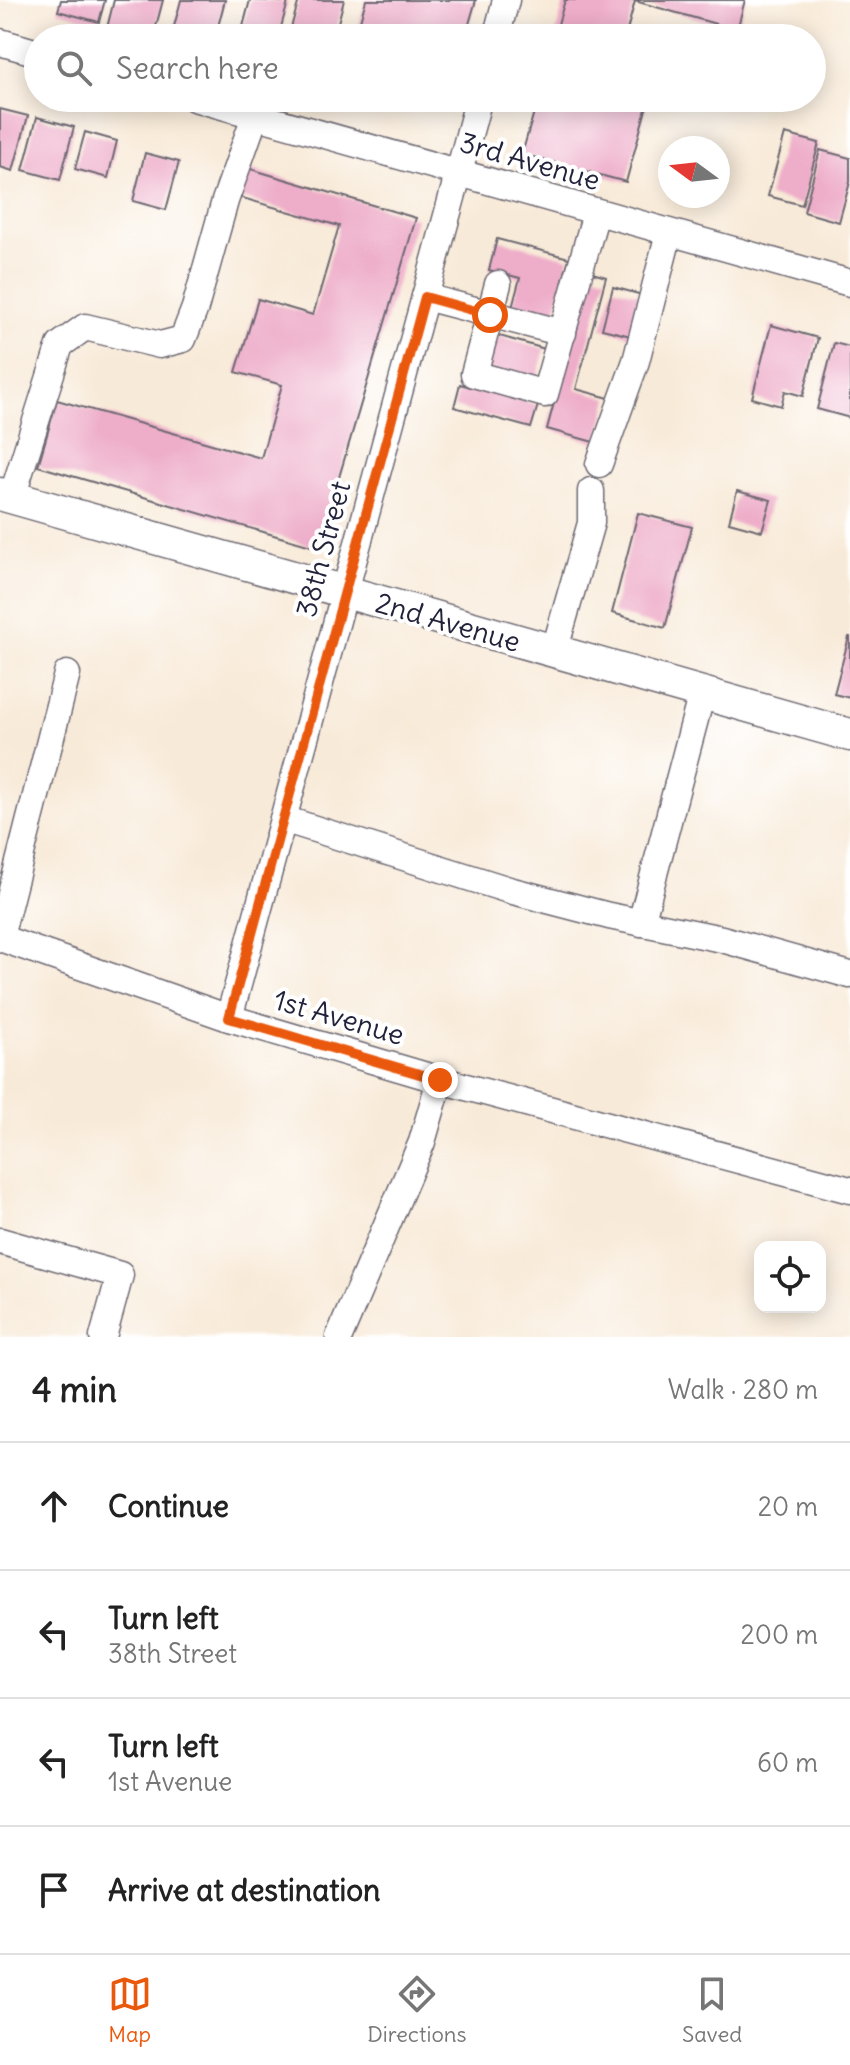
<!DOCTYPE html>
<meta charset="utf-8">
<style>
:root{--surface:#fff;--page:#f6f6f6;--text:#222;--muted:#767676;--line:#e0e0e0;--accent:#ea580c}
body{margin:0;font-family:Delius,sans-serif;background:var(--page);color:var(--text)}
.controls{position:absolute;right:24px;bottom:24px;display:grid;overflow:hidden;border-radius:16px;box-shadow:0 4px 20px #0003}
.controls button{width:72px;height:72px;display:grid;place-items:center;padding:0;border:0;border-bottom:2px solid var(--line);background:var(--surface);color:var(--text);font:40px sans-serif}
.compass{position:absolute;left:658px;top:136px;width:72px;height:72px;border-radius:50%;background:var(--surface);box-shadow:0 4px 20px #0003;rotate:285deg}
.stop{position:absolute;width:24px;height:24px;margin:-18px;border:6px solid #ea580c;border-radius:50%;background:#fff}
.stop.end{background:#ea580c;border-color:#fff;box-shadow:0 2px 8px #0008}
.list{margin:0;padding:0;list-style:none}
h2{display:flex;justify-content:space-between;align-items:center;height:104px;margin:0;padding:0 32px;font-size:34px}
h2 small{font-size:26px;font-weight:400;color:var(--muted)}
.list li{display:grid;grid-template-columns:52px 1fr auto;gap:24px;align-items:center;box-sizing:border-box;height:128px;padding:0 32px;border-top:2px solid var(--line)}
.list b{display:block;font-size:30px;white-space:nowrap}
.list p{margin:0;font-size:26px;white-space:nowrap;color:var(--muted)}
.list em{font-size:26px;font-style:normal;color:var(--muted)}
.icon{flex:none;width:44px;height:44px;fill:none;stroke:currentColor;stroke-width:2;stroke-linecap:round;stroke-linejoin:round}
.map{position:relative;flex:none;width:850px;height:1337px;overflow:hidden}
.search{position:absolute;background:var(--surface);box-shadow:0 4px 20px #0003;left:24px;right:24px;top:24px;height:88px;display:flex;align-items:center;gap:20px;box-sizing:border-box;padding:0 28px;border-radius:44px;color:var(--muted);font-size:30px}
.sheet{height:616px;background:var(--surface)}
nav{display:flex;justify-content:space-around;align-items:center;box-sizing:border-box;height:112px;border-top:2px solid var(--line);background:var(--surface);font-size:22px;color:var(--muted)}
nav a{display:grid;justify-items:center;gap:4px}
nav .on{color:var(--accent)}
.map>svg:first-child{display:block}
</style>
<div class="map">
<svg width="850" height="1337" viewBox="0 0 850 1337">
<rect width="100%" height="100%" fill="#fff"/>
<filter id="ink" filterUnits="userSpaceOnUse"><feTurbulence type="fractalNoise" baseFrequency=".0125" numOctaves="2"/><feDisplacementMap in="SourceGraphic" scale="16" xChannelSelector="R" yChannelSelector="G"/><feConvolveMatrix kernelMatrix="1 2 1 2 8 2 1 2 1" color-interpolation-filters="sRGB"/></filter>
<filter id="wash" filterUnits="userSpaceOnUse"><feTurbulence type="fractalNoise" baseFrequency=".006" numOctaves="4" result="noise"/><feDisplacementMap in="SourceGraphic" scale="32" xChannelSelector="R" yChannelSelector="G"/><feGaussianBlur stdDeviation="1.8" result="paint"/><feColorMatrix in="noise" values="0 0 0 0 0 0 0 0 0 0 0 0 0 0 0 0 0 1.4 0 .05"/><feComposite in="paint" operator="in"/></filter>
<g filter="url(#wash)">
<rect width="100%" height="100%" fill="#f8ead8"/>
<g id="blocks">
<g fill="#eeadc9">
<polygon points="61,0 105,0 99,22 58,11"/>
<polygon points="114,0 163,0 153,38 142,38 107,28"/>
<polygon points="181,0 225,0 215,38 171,38"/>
<polygon points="250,0 288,2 278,38 240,38"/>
<polygon points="299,0 344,0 334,38 288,38"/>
<polygon points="366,0 476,0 465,38 355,38"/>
<polygon points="565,0 745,0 737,30 635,1 625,38 554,38"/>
<polygon points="342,98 375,98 372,107"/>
<polygon points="538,98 649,98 626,182 522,154"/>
<polygon points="0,109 28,116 13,171 0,167"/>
<polygon points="37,117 74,127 60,180 23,170"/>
<polygon points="85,132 117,141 108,178 75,169"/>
<polygon points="785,134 819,143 802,205 768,196"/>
<polygon points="820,150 850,158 850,182 839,222 804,212"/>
<polygon points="145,153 179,162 166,210 133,201"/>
<polygon points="247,168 416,218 318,548 38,466 57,400 261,458 282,385 236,372 258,299 313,315 339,226 239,197"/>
<polygon points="497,239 569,258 553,319 512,308 520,278 489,270"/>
<polygon points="589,272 606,277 576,389 609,398 597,443 547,429"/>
<polygon points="613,287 646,296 635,337 602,329"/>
<polygon points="771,325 818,338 803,396 785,391 781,406 752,398"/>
<polygon points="496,335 545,349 536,382 487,368"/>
<polygon points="834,343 850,347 850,418 817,409"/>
<polygon points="460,384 538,405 531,428 454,407"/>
<polygon points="737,491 771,500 762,531 729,522"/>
<polygon points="638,513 692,527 665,628 612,613"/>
<polygon points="849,637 850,637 850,698 834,694"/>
</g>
</g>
</g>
<g filter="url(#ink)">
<use href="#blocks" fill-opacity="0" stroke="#6d6872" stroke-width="2"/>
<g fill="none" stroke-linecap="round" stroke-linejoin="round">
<defs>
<g id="minor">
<polyline points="496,38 506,0"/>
<polyline points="0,42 38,53"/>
<polyline points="194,98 850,283"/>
<polyline points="498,284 474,374 545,394 596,213"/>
<polyline points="425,297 563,333"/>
<polyline points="599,464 636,361 669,233"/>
<polyline points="12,497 60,345 85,327 160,345 183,339 195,308 225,201 255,116"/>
<polyline points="554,652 591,523 591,491"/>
<polyline points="283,819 509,890 609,916 722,939 850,975"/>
<polyline points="641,923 702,693"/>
<polyline points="0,937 67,674"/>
<polyline points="0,938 229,1018 440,1080 850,1190"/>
<polyline points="229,1018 479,98"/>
<polyline points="0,1241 120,1275 103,1337"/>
<polyline points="339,1337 422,1142 440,1080"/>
</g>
<polyline id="major" points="0,494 850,735"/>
</defs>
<use href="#minor" stroke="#6d6872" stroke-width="29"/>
<use href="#major" stroke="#6d6872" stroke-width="35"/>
<use href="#minor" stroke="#fff" stroke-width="26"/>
<use href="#major" stroke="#fff" stroke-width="32"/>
</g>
</g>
<g fill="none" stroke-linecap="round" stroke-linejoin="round" filter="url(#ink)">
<polyline stroke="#ea580c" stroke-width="10" points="440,1080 229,1018 425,297 490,315"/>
</g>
<g text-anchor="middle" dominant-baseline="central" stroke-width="8" stroke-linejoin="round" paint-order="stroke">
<g font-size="28" fill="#22223b" stroke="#fff">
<text transform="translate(530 161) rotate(16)">3rd Avenue</text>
<text transform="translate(323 549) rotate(-75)">38th Street</text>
<text transform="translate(448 622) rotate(16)">2nd Avenue</text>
<text transform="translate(339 1017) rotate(16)">1st Avenue</text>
</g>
</g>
</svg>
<div class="controls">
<button><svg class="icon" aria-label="locate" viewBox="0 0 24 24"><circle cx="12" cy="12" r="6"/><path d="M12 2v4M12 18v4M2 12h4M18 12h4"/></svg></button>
</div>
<svg class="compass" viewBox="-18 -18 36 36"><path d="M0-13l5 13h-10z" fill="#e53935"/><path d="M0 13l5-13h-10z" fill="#767676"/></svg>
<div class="stop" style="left:490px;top:315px"></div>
<div class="stop end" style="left:440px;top:1080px"></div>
<div class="search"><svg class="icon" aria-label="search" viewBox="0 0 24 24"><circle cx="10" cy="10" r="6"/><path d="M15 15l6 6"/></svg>Search here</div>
</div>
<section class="sheet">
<h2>4 min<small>Walk · 280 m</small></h2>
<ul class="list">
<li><svg class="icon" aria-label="ahead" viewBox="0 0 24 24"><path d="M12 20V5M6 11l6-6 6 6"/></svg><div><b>Continue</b></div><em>20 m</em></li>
<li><svg class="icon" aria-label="left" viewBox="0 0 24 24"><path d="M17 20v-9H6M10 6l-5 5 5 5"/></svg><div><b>Turn left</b><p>38th Street</p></div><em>200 m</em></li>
<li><svg class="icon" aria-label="left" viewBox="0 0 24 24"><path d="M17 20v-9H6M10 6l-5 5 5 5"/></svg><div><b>Turn left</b><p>1st Avenue</p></div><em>60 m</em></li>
<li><svg class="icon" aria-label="arrive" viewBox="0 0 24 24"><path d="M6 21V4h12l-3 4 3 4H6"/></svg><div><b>Arrive at destination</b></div></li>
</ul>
</section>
<nav>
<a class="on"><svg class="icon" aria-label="map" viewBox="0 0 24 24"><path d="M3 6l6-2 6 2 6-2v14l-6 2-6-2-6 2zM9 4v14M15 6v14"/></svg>Map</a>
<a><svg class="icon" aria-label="directions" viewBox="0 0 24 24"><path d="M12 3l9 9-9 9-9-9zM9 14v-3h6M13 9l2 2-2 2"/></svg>Directions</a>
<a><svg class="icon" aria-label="saved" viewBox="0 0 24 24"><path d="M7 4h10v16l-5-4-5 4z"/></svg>Saved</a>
</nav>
